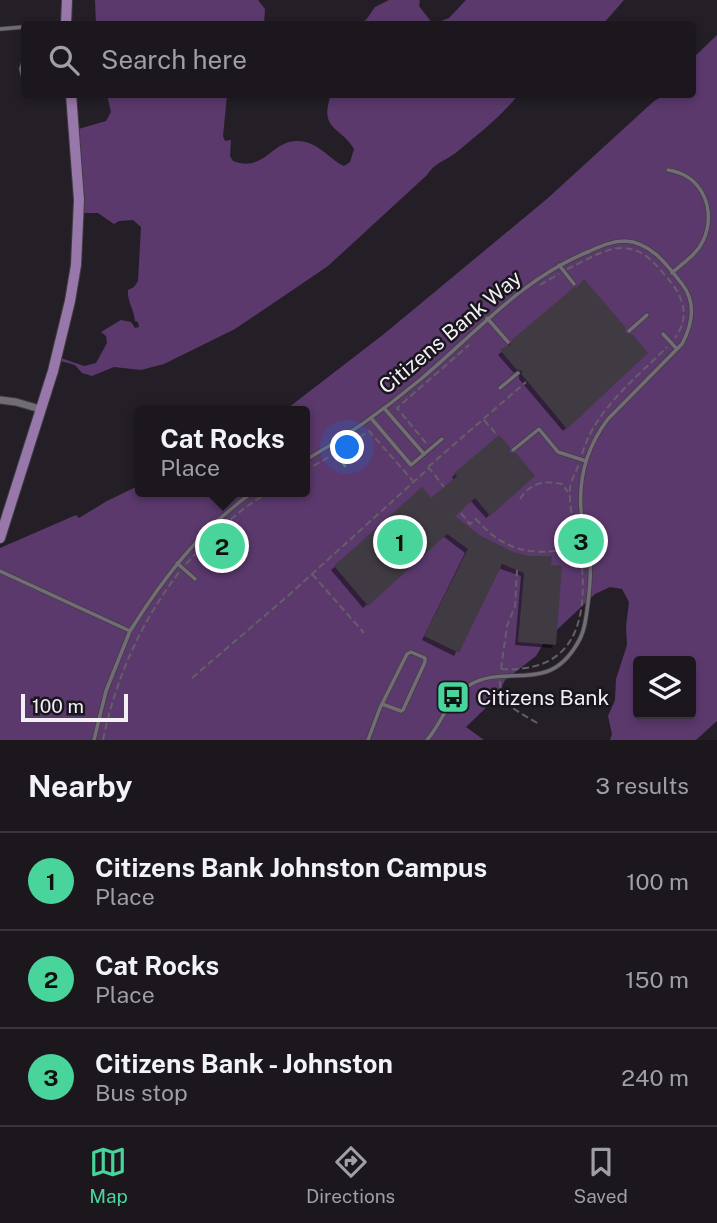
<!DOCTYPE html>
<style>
:root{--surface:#1b171d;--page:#242026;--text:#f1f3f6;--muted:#a09fa4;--line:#39363b;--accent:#49d49c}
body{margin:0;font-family:"Public Sans",sans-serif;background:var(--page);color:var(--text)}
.controls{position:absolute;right:21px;bottom:21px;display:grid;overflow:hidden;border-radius:7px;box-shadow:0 4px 10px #0003}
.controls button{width:63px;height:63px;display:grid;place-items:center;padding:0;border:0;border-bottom:2px solid var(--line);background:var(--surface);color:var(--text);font:35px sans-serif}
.scale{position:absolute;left:21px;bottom:18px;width:107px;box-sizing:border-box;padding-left:7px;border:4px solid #f2eff5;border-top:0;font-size:19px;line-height:24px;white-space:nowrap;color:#f2eff5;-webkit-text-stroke:5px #1a161d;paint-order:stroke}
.you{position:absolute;left:348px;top:448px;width:24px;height:24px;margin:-18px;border:5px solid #fff;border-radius:50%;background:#1a73e8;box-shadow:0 0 0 10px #1a73e833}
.badge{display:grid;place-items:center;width:46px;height:46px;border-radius:50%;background:var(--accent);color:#111;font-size:23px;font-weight:700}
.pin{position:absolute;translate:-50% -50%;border:4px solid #fff;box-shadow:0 2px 7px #0006}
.popup{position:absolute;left:135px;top:406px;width:175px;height:91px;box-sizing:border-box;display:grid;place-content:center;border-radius:7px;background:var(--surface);filter:drop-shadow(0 2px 5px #0005);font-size:23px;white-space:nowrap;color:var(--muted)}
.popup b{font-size:26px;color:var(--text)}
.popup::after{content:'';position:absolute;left:50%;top:100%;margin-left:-14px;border:14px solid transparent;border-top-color:var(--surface)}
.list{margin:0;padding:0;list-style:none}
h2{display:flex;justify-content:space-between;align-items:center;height:91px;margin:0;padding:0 28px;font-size:30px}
h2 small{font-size:23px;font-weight:400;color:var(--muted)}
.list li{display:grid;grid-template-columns:46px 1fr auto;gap:21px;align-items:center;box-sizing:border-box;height:98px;padding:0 28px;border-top:2px solid var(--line)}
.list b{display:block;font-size:26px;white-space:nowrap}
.list p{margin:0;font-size:23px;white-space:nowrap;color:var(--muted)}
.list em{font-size:23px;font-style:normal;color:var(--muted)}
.icon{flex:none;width:38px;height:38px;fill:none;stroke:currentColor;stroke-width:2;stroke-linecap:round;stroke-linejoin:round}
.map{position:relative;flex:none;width:717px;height:740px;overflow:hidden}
.search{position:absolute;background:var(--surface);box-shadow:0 4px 10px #0003;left:21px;right:21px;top:21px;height:77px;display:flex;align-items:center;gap:18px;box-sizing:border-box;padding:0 24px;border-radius:7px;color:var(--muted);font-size:26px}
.sheet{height:385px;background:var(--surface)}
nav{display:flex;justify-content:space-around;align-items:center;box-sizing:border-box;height:98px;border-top:2px solid var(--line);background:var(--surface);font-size:19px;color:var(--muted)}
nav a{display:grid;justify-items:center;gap:4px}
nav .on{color:var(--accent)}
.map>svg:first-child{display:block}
</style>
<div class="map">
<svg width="717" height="740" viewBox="0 0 717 740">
<rect width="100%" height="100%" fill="#241f27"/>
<g fill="#5b396d" fill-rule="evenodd">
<polygon points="95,0 258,0 265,9 264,24 96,24"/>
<polygon points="389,0 420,0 419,6 433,24 449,18 466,0 624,0 603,24 355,24 366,20 375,7"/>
<path d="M717 35V721L696 740H610L612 734 608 716 615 700 616 679 627 645 626 626 629 602 622 589 610 587 595 594 545 641 536 656 505 680 497 697 466 727 484 740H0V548L76 515 79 518 107 501 140 485V492H304V411H284L384 334 548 198 654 101 665 95 692 94 693 58ZM638 661H691V714H638Z"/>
<path d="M107 95H227L223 136 225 141 231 140 230 156 233 161C264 173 271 141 297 141 318 141 330 160 344 166L350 162 354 149C342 127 318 130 331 95H518C502 116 478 134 457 152 447 160 434 163 427 175L328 266 235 329 164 364 141 370 114 367 92 376 82 373 75 365 57 360 58 357 84 366 96 363 107 343 106 336 101 332 121 320 131 322 135 328 139 327 138 322 135 321C134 309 127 302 128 290L134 287 138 281 141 227 133 220 119 221 114 224 98 213H80L75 130 106 121 111 112Z"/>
</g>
<g fill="#0007">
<polygon points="623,335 646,353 563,431 519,379 519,374 513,372 498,355 513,341"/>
<polygon points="508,455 533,476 486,518 470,500 452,516 478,536 513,554 529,557 554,644 551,648 515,645 521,576 498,568 454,656 422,640 465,553 443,536 363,608 331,570 422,490 431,501 454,481 452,477 455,474"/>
</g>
<g fill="#403a43">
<polygon points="584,279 626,328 625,333 632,334 648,353 567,429 522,375 522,371 516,369 500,350 506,346 510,346 512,340 573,288 577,287"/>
<polygon points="499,435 510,447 510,453 516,453 535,476 490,516 475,498 455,516 479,535 513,552 529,556 552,556 551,565 562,566 556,645 518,642 524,573 502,564 459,653 424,636 468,549 447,534 368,606 334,566 422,487 431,498 457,476 454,473"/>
</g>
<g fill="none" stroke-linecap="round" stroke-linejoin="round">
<defs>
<g id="service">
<polyline points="38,24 64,24"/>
<polyline points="0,29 24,27"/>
<polyline points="24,60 21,69 24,80"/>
<path d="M668 170C703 175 717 211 703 241 697 254 683 263 672 273"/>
<polyline points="559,265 574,284"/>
<polyline points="487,318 508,342"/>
<polyline points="629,331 647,315"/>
<polyline points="663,334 677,349"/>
<polyline points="500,388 518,373"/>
<polyline points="384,408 424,454"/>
<polyline points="371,418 411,465 442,439"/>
<polyline points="332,445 345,466"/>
<polyline points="513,450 539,429 558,452 586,461"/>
<path d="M304 461C346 437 385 409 421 379 476 333 522 278 590 251 601 246 612 241 625 241 651 242 668 266 682 284 697 303 692 325 682 344L608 419C586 448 577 482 582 519 584 531 588 543 590 555 591 571 590 587 588 603 586 617 585 632 577 644 547 696 505 662 468 686 447 699 443 722 427 740"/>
<polyline points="177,563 195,579"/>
<polyline points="0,571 130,631 106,691 94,740"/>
<path d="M130 631C164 577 201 529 253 492"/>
<polyline points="368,740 380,708 407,654 411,652 425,658 425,662 403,710 401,711 382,704"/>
</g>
<polyline id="minor" points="0,400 16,402 40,409"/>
<g id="primary">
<polyline points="66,24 67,0"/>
<polyline points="0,538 53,371 70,301 76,265 79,200 71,94"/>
</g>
</defs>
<use href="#service" stroke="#3f3c42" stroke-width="5"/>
<use href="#minor" stroke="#3f3c42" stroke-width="9"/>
<use href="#primary" stroke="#3f3c42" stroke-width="12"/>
<g stroke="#645f67" stroke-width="2" stroke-dasharray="7 3.5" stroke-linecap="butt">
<path d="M567 269C584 262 605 247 624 248 642 249 653 261 664 274 682 294 692 314 675 338"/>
<polyline points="540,285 559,274"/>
<polyline points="484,420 498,436"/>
<polyline points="426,443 397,408 469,345"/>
<polyline points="342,449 369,431 413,481"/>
<path d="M582 454C595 410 635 379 667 347"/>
<polyline points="428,467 526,382"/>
<polyline points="304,471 331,456"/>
<path d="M520 499C530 483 544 480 562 484L568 492"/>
<path d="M461 513 470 524 476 519C505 553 536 557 578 547"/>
<path d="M186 564C211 537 236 511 269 492"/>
<polyline points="312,574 364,633"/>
<path d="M501 669C570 673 587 628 582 567 580 540 568 516 570 488 571 479 577 471 579 463"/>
<polyline points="501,669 507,626 515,606 517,570"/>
<polyline points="192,678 290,594 429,468 444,487"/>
<path d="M500 681C500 706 520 712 539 724"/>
<path d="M103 740C116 677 141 622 180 571"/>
</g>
<use href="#service" stroke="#726c75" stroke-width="3.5"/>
<use href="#minor" stroke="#726c75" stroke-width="7"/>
<use href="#primary" stroke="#9877aa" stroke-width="10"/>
</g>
<defs>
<symbol id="bus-square" viewBox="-11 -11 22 22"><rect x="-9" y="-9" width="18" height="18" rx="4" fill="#49d49c" stroke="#1a161d"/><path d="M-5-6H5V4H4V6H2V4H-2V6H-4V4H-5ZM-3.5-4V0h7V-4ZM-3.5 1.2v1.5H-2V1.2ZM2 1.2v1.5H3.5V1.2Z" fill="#111"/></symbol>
</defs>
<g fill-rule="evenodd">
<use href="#bus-square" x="434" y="678" width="38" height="38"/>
</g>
<g text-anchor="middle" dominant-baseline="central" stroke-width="5" stroke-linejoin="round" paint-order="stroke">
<g font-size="21" fill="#f2eff5" stroke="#1a161d">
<text transform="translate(450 332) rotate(-40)">Citizens Bank Way</text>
</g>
<g font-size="21" fill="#f2eff5" stroke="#1a161d" text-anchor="start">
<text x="477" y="697">Citizens Bank</text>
</g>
</g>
</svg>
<div class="controls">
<button><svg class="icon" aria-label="layers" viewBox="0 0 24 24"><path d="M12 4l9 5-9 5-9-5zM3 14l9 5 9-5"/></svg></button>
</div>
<div class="scale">100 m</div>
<div class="you"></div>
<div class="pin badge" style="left:400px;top:542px">1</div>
<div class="pin badge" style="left:222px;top:546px">2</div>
<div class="popup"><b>Cat Rocks</b>Place</div>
<div class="pin badge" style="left:581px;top:541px">3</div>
<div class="search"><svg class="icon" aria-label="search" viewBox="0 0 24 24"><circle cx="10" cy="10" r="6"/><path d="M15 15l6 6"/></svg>Search here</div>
</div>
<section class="sheet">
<h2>Nearby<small>3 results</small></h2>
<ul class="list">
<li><span class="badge">1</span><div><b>Citizens Bank Johnston Campus</b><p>Place</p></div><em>100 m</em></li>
<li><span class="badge">2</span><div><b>Cat Rocks</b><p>Place</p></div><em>150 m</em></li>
<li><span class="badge">3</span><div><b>Citizens Bank - Johnston</b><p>Bus stop</p></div><em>240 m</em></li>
</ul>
</section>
<nav>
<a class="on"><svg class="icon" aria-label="map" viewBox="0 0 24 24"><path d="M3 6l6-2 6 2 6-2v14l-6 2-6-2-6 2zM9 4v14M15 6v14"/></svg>Map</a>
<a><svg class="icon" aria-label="directions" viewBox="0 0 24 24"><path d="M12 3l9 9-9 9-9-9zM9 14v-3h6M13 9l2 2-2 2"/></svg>Directions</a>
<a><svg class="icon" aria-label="saved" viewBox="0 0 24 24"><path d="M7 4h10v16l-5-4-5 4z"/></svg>Saved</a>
</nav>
